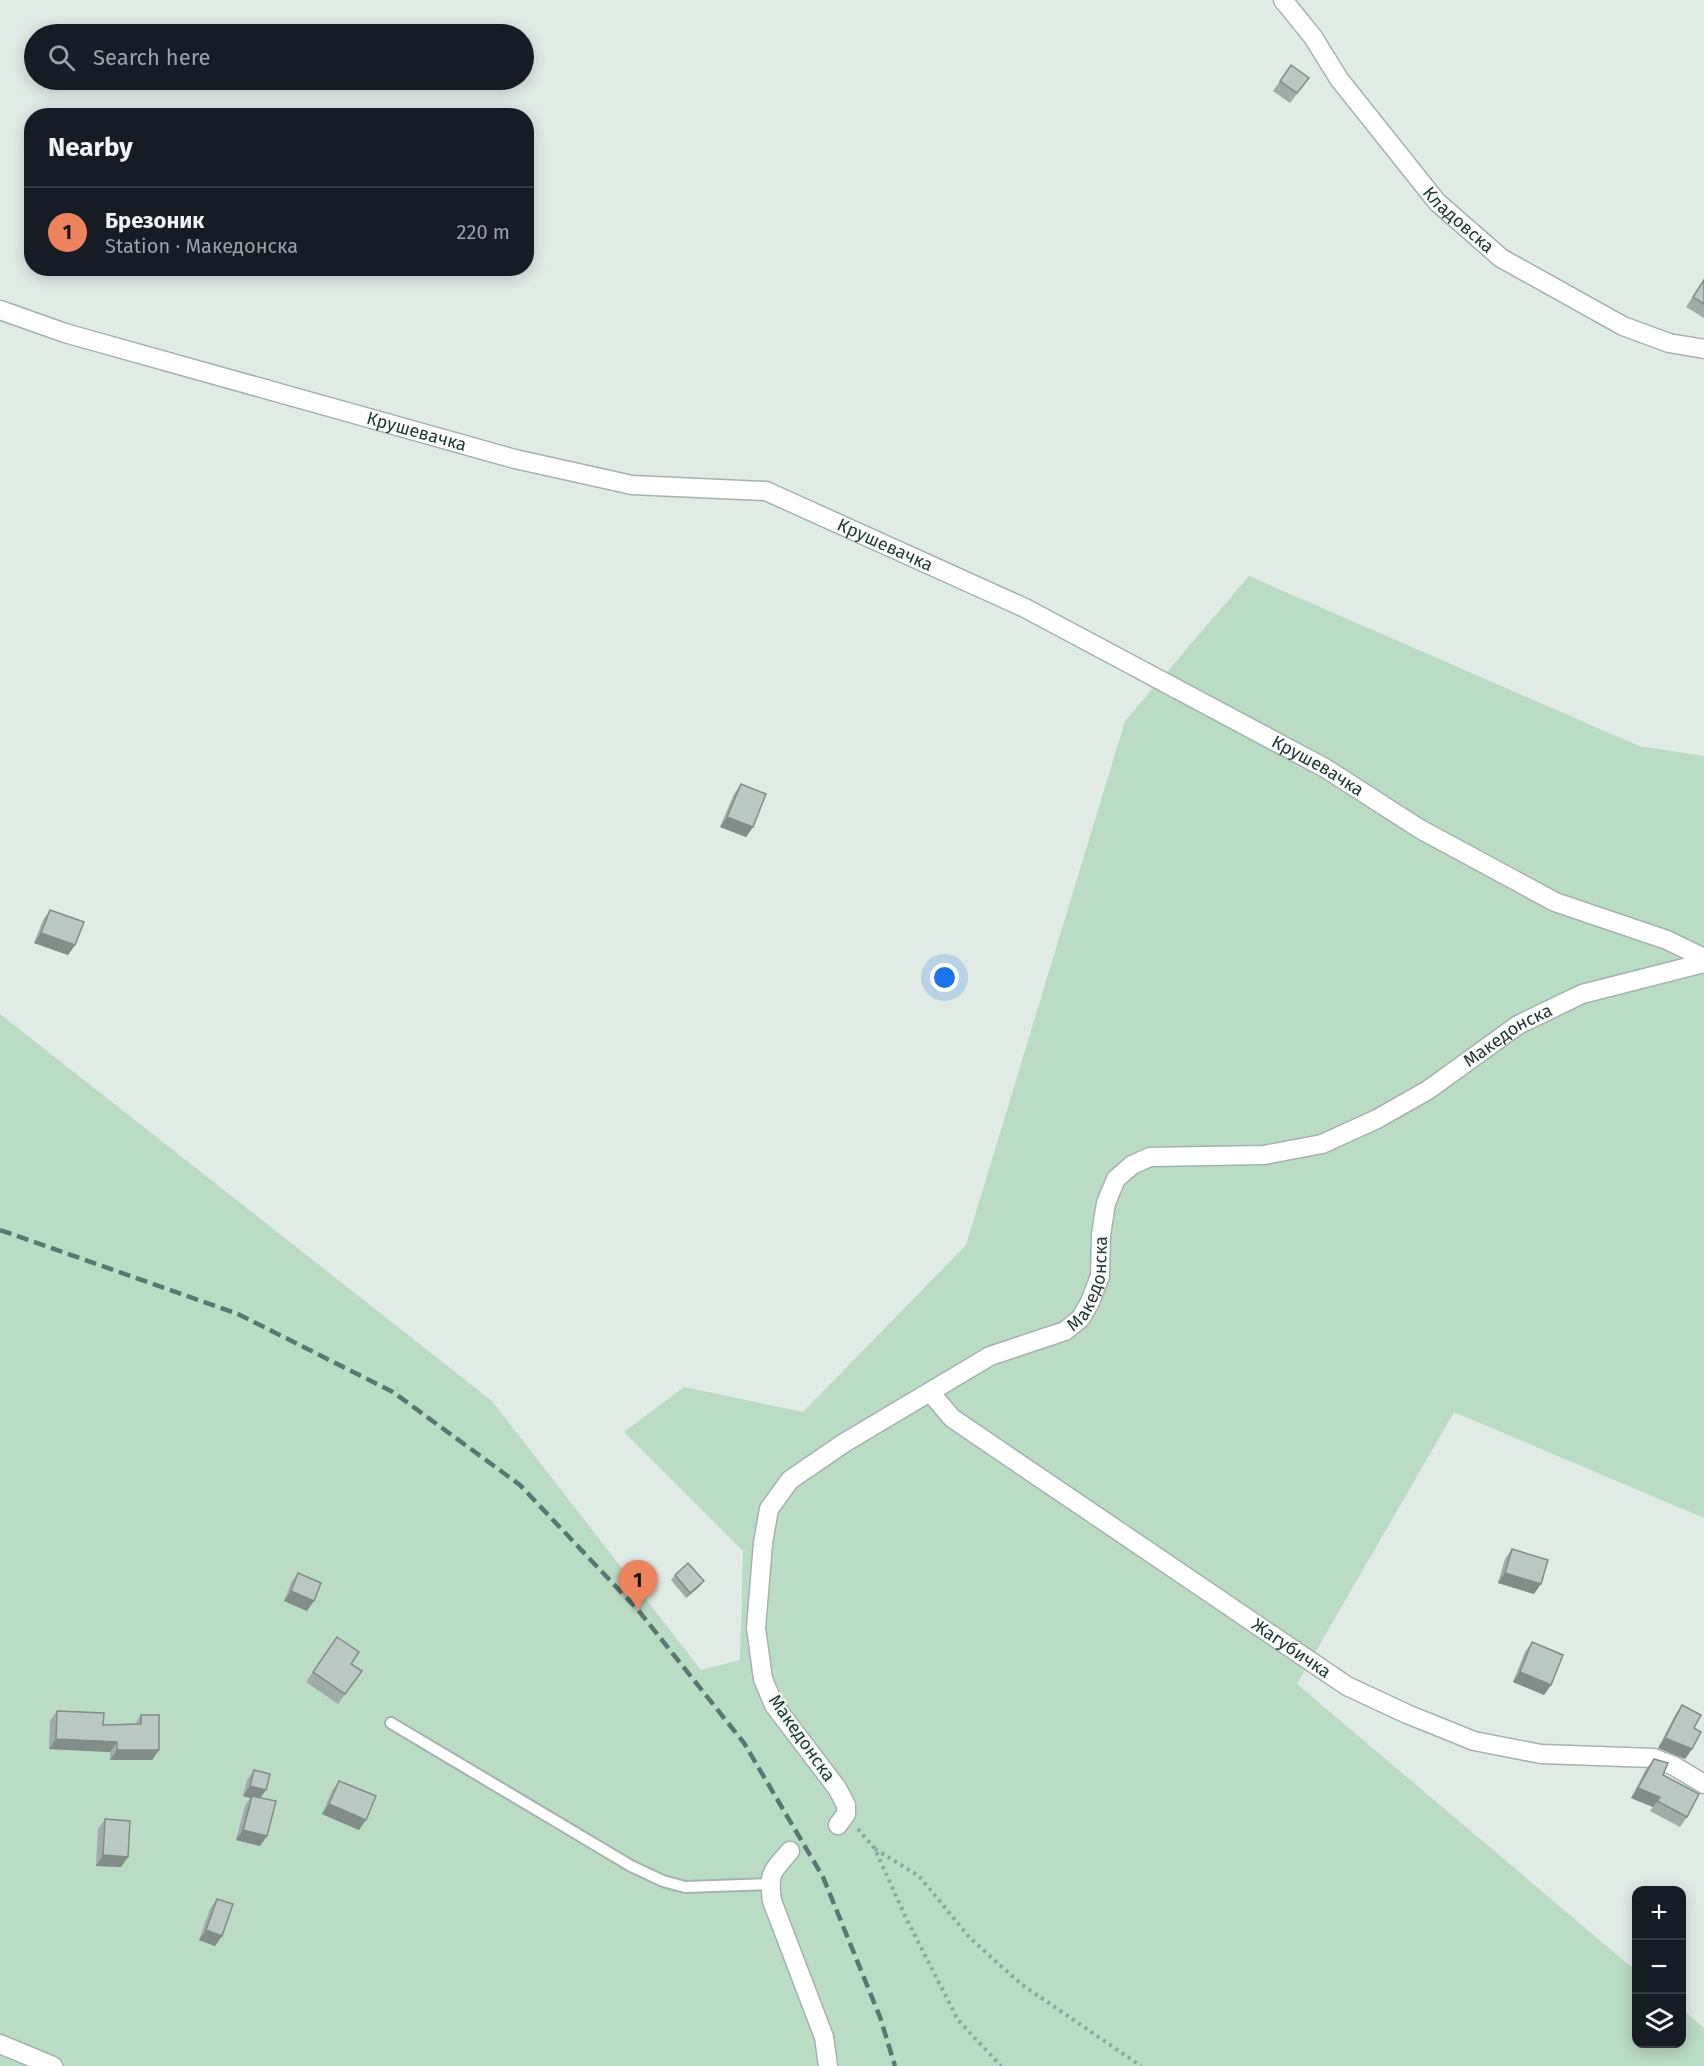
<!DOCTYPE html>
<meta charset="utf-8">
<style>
:root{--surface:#171b24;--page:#20242c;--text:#f1f3f6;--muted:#9ea1a6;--line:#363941;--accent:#ed835c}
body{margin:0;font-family:"Fira Sans",sans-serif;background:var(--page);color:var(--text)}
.controls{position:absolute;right:18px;bottom:18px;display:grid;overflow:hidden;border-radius:12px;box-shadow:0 3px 15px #0003}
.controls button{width:54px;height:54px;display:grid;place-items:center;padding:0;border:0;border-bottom:2px solid var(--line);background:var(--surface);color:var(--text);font:30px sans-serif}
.you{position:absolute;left:945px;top:978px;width:21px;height:21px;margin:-15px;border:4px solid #fff;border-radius:50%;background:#1a73e8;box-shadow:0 0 0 9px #1a73e833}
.badge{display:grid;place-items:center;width:39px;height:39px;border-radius:50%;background:var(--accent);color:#111;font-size:20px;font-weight:700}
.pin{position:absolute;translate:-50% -50px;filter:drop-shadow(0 2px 3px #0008)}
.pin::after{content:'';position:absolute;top:32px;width:21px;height:18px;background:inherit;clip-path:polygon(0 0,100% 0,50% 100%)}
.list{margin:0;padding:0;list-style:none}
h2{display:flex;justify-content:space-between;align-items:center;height:78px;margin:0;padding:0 24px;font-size:26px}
h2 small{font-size:20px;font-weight:400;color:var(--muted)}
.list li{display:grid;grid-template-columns:39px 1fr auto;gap:18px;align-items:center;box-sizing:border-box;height:90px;padding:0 24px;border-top:2px solid var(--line)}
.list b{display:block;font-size:22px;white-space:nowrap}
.list p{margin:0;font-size:20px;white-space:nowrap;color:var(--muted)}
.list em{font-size:20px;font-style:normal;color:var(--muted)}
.icon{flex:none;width:33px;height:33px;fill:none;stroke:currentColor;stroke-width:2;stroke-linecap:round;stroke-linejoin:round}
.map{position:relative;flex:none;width:1704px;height:2066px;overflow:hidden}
.search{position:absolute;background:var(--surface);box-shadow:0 3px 15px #0003;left:24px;top:24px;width:510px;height:66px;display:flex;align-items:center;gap:15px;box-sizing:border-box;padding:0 21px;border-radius:33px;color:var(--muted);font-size:22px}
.panel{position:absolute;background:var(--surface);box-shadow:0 3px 15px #0003;left:24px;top:108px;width:510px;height:168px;border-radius:24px}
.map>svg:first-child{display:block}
</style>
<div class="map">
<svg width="1704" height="2066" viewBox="0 0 1704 2066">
<rect width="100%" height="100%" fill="#e1ebe6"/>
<polygon fill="#badbc4" points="1249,576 1639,746 1704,756 1704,1518 1454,1412 1297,1684 1636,1971 1636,2044 1682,2044 1682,2009 1704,2028 1704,2066 0,2066 0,1014 492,1401 701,1670 740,1660 743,1551 624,1432 684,1387 803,1412 966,1245 1125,721"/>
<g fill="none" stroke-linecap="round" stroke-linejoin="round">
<defs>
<polyline id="service" points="391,1723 631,1866 663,1881 685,1887 770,1884"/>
<g id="minor">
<path id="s1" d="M1283 0 1313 37 1339 79 1437 202 1501 258 1623 326 1669 343 1704 349"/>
<path id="s2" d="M0 310 65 333 515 459 632 485 766 491 1025 608 1325 768 1420 829 1555 902 1667 940 1704 958"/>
<path id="s3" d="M930 1392 952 1418 971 1431 1347 1686 1407 1714 1474 1741 1541 1754 1653 1758 1674 1766 1704 1784"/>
<path id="s4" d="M838 1825 846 1814V1805L837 1788 774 1705 763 1679 756 1628 763 1543 769 1509 790 1480 844 1443 990 1356 1065 1331 1081 1318 1090 1302 1100 1276 1101 1235 1106 1203 1116 1179 1132 1165 1150 1157 1264 1155 1322 1144 1377 1119 1428 1090 1518 1025 1582 994 1704 963"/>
<path d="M790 1851C772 1872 768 1872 772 1901L824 2037 828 2066"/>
<polyline points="0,2044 53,2066"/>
</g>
</defs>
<use href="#service" stroke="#a4b3ad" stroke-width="14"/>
<use href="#minor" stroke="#a4b3ad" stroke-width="21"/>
<g stroke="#82ada1" stroke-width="4" stroke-dasharray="3 4.5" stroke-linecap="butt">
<polyline points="858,1829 875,1849 906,1918 958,2020 1001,2066"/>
<polyline points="875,1849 919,1876 970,1938 1021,1984 1141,2066"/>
</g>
<use href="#service" stroke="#fff" stroke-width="10"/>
<use href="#minor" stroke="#fff" stroke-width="18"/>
<polyline stroke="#5c7670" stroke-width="4.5" stroke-dasharray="12 6" stroke-linecap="butt" points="0,1230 238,1314 393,1392 520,1485 638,1610 744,1743 823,1877 880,2017 895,2066"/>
</g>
<g fill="#9faca7">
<polygon points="1291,65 1309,78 1290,103 1273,91"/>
<polygon points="1704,279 1704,318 1686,307"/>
<polygon points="741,784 753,827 746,837 720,827 734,794"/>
<polygon points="50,910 75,945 68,955 34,943 43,920"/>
<polygon points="1512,1549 1534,1594 1498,1583 1505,1559"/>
<polygon points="298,1573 307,1611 284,1601 291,1583"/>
<polygon points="675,1575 700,1586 686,1598 671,1580"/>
<polygon points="337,1637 351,1664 362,1671 338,1704 306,1682"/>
<polygon points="1532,1642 1551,1685 1544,1695 1513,1682 1525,1652"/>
<polygon points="1682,1705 1692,1749 1685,1759 1658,1748 1675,1715"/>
<polygon points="57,1711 103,1725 135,1724 141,1715 159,1750 152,1760 110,1760 110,1752 49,1749 50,1721"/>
<polygon points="1654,1759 1687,1817 1680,1827 1650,1811 1653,1807 1631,1798 1646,1769"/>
<polygon points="254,1770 261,1798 260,1846 236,1840 245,1806 250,1798 243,1796 247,1780"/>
<polygon points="339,1781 359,1830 322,1814 332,1791"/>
<polygon points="105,1819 128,1857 121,1867 96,1866 98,1829"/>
<polygon points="217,1899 222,1936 215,1946 199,1940 210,1909"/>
</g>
<g fill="#828c88">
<polygon points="727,817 753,827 746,837 720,827"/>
<polygon points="41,933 75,945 68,955 34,943"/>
<polygon points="1505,1573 1541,1584 1534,1594 1498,1583"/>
<polygon points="704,1581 700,1586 686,1598 690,1593"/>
<polygon points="291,1591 314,1601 307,1611 284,1601"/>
<polygon points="1520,1672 1551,1685 1544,1695 1513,1682"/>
<polygon points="1665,1738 1692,1749 1685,1759 1658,1748"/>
<polygon points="56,1739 117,1742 110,1752 49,1749"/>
<polygon points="117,1750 159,1750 152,1760 110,1760"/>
<polygon points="250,1786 266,1790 259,1800 252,1796 250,1798 243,1796"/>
<polygon points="1638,1788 1660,1797 1653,1807 1631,1798"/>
<polygon points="329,1804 366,1820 359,1830 322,1814"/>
<polygon points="243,1830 267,1836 260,1846 236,1840"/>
<polygon points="103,1855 128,1857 121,1867 96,1866"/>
<polygon points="206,1930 222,1936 215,1946 199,1940"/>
</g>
<g fill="#b9c8c2" stroke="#828c88" stroke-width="1.5">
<polygon points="1291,65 1309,78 1297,93 1280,81"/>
<polygon points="1704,280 1704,304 1693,297"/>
<polygon points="741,784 766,794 753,827 727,817"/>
<polygon points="50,910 84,922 75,945 41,933"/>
<polygon points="1512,1549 1548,1560 1541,1584 1505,1573"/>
<polygon points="688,1563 704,1581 690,1593 675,1575"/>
<polygon points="298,1573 321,1583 314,1601 291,1591"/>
<polygon points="337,1637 359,1652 351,1664 362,1671 345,1694 313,1672"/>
<polygon points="1532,1642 1563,1655 1551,1685 1520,1672"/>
<polygon points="1682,1705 1701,1715 1694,1728 1701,1732 1692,1749 1665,1738"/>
<polygon points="57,1711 104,1713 103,1725 141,1724 141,1715 159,1715 159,1750 117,1750 117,1742 56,1739"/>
<polygon points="1654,1759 1668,1763 1663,1775 1699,1794 1687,1817 1657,1801 1660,1797 1638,1788"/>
<polygon points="254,1770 270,1774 266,1790 250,1786"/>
<polygon points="339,1781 376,1796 366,1820 329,1804"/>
<polygon points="252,1796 276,1801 267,1836 243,1830"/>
<polygon points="105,1819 130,1821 128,1857 103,1855"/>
<polygon points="217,1899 233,1904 222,1936 206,1930"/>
</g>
<g text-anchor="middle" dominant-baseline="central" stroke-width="4.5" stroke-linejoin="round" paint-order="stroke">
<g font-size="18" fill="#223b35" stroke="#f1f8f4">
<text stroke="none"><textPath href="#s1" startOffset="282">Кладовска</textPath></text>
<text stroke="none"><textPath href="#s2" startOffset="434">Крушевачка</textPath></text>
<text stroke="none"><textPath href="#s2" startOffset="921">Крушевачка</textPath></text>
<text stroke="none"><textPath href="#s2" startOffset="1407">Крушевачка</textPath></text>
<text stroke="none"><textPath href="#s4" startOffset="1292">Македонска</textPath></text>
<text stroke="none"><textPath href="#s4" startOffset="752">Македонска</textPath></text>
<text stroke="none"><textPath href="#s3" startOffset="444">Жагубичка</textPath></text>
<text transform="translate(802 1738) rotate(55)">Македонска</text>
</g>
</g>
</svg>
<div class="controls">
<button>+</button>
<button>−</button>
<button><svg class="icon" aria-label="layers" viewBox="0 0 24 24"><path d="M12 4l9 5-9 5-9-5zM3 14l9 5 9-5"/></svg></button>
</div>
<div class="you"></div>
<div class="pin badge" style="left:638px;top:1610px">1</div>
<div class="search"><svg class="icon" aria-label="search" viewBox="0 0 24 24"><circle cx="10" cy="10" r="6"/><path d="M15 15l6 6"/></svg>Search here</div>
<section class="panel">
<h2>Nearby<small></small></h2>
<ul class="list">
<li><span class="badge">1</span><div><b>Брезоник</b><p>Station · Македонска</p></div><em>220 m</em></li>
</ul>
</section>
</div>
